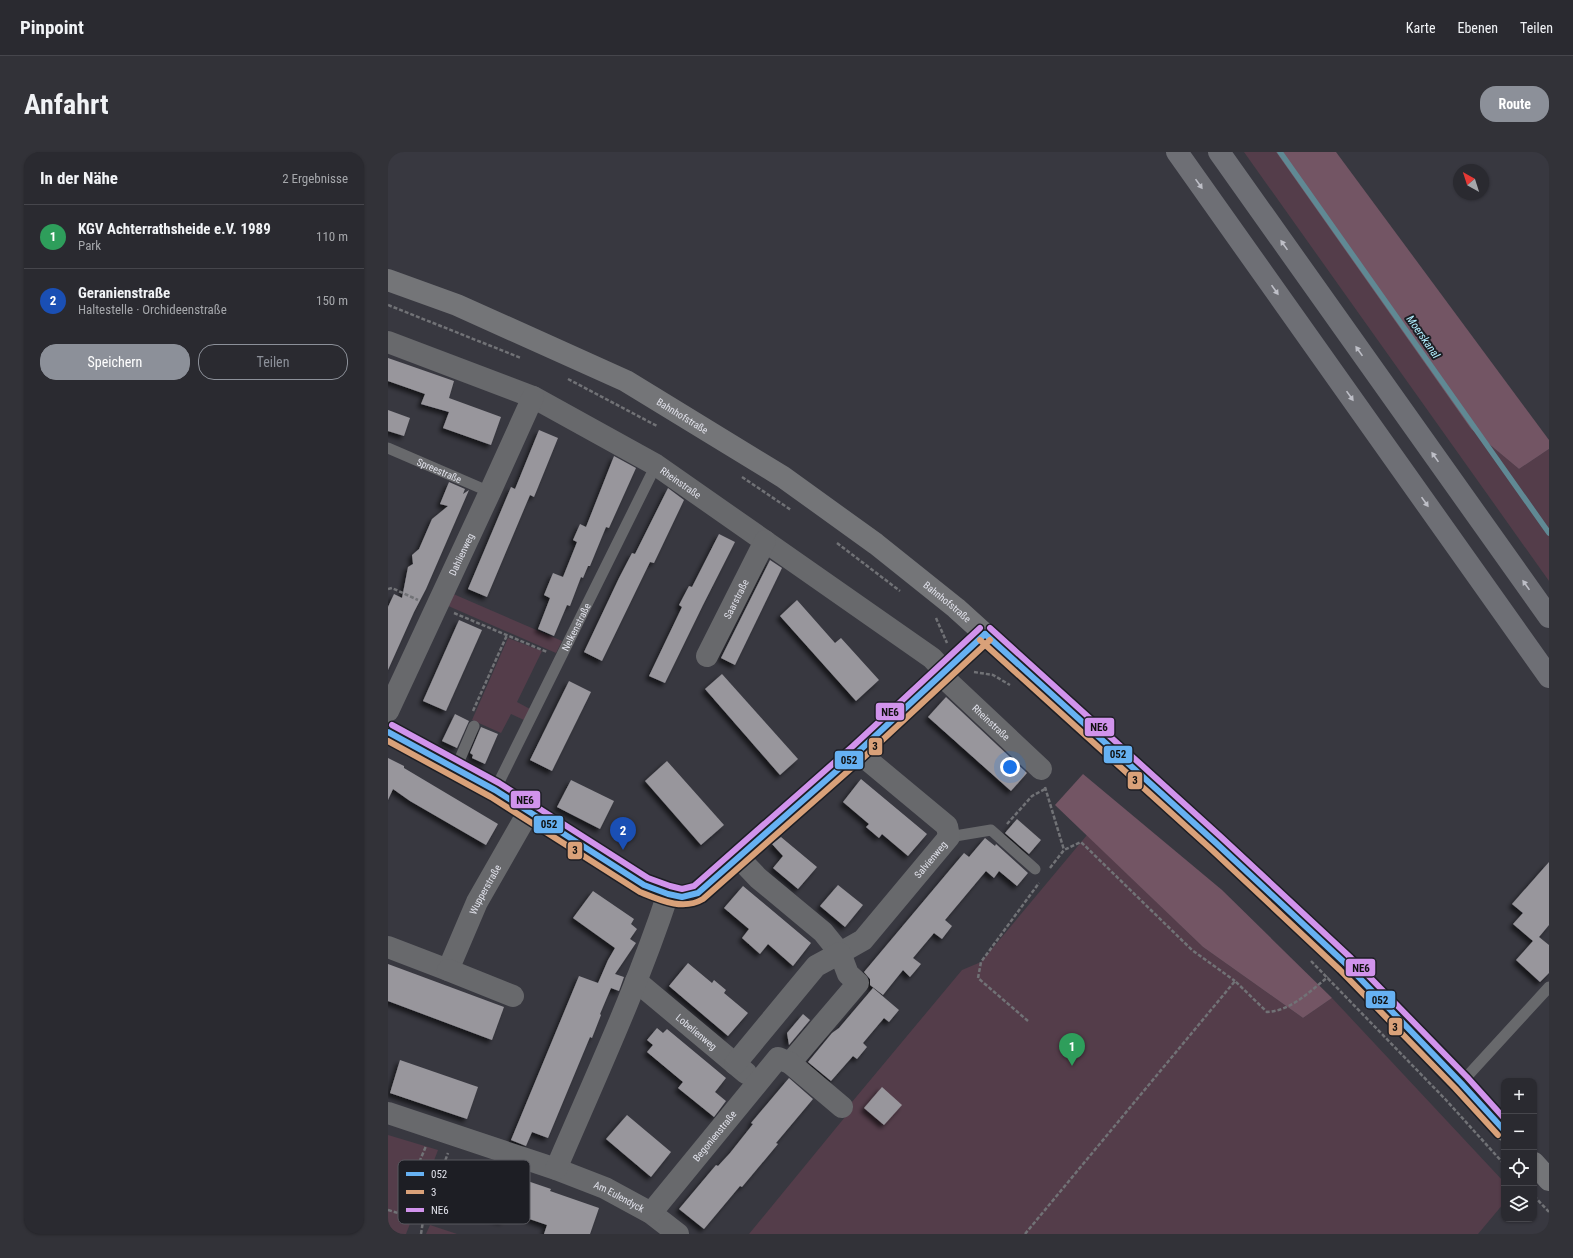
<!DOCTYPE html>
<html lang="de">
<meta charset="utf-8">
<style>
:root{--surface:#2a2a30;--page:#323238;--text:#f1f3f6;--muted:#a5a7ab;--line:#46464c;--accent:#8c9099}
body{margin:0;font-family:"Roboto Condensed",sans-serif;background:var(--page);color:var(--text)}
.controls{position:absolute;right:12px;bottom:12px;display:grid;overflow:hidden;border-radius:8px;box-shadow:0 1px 3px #0004}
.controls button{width:36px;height:36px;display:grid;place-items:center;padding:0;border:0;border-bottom:1px solid var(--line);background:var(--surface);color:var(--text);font:20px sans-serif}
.compass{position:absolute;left:1065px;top:12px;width:36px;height:36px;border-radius:50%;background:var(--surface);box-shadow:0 1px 3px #0004;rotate:321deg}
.you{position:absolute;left:622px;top:615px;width:14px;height:14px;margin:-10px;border:3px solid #fff;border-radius:50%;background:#1a73e8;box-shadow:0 0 0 6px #1a73e833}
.badge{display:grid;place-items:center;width:26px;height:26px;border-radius:50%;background:var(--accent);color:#fff;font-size:13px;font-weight:700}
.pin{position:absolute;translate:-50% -33px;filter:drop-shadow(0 1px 2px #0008)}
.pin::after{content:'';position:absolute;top:21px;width:14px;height:12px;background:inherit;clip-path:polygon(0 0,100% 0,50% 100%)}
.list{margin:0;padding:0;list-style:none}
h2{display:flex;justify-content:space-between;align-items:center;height:52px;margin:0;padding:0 16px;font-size:17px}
h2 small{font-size:13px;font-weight:400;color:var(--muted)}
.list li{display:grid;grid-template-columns:26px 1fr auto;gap:12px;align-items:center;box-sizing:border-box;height:64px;padding:0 16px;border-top:1px solid var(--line)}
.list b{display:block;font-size:15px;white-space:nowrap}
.list p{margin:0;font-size:13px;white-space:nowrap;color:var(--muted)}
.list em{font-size:13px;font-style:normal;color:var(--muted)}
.actions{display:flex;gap:8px;padding:12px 16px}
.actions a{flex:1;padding:9px 0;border:1px solid var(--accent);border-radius:16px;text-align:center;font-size:14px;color:var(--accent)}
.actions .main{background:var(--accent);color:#fff}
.icon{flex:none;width:22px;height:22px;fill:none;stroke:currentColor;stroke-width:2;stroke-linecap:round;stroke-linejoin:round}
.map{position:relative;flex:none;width:1161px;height:1082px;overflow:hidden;border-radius:16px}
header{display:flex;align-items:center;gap:24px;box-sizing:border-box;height:56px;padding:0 20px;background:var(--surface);border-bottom:1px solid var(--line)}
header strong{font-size:19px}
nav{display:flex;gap:22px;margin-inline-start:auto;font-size:14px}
.intro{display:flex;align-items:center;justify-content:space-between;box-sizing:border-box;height:96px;padding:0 24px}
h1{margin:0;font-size:28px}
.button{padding:10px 18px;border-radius:16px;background:var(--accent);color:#fff;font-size:14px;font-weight:700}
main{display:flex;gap:24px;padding:0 24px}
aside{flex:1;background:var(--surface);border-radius:16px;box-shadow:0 1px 3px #0004}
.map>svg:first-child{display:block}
</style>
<header>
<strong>Pinpoint</strong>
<nav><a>Karte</a><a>Ebenen</a><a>Teilen</a></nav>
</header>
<div class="intro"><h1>Anfahrt</h1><a class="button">Route</a></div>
<main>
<aside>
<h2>In der Nähe<small>2 Ergebnisse</small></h2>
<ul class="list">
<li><span class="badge" style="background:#2e9e5b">1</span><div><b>KGV Achterrathsheide e.V. 1989</b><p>Park</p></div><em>110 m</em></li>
<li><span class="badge" style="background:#1a4fb4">2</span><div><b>Geranienstraße</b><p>Haltestelle · Orchideenstraße</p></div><em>150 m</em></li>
</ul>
<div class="actions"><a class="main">Speichern</a><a>Teilen</a></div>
</aside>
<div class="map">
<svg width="1161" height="1082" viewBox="0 0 1161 1082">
<defs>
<filter id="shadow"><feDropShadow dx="-3.5" dy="3.5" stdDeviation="2" flood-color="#0009"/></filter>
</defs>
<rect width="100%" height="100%" fill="#383840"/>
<g fill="#543d4a">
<polygon points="856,0 888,0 1083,277 1131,317 1161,297 1161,429"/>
<polygon points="63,441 174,489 168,501 58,453"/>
<polygon points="120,486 154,499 129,550 142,557 136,568 123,562 113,581 84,568"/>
<polygon points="699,683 815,795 915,866 944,846 1116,1030 1116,1051 1090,1082 361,1082 457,965 454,962 574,818 593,810"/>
<polygon points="0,983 50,998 18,1082 0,1082"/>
<polygon points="42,1073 69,1082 38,1082"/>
</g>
<g fill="#735564">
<polygon points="888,0 948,0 1161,288 1161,297 1131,317 1083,277"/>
<polygon points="695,622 834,738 944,846 915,866 815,795 667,653"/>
</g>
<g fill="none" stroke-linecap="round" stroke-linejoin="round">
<polyline stroke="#608994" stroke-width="5.5" points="892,0 1161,381"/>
</g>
<g fill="#98969c" filter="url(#shadow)">
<polygon points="0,206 66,229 61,246 113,265 103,293 55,276 61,260 33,252 37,242 0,229"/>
<polygon points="0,258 22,266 16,284 0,279"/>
<polygon points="151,278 170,286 146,345 142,343 99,445 80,437 123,335 127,337"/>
<polygon points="226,304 248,316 221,376 218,375 202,414 200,414 195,426 193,425 182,454 179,453 166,484 150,477 162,446 156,443 165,421 175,425 189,390 185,388 192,372 198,375"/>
<polygon points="61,330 77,337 75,342 81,338 38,437 26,460 0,518 0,455 6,442 14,446 20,415 25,412 24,403 31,397 44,367 60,354 52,352"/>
<polygon points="280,336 296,348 266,411 262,410 214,509 196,500 231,426 244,401 247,402"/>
<polygon points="331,382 347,390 315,453 277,531 261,524 294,455 291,453 301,434 304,435"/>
<polygon points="382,408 394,416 347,513 333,506"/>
<polygon points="409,448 447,491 453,486 491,528 468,549 392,464"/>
<polygon points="71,468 94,478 58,559 35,549"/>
<polygon points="334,522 410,607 392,623 317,537"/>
<polygon points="181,529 203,540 164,619 142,608"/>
<polygon points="558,545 639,621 623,639 540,565"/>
<polygon points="67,562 81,569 69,596 54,589"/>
<polygon points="93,575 110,582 97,612 84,606 85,603 82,601"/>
<polygon points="0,606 16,614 16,616 110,672 98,693 22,649 5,637 0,648"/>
<polygon points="279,609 336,673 313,693 257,629"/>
<polygon points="473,627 539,682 520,704 494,682 491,686 478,675 481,672 455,650"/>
<polygon points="183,628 226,649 212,677 169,655"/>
<polygon points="629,667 653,688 641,702 617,681"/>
<polygon points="393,685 429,715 410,737 385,716 395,704 384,692"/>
<polygon points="597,686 607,694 608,692 640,721 629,734 611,719 606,726 598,719 557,768 564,774 554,787 546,781 525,806 533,812 528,818 522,825 515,818 495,843 482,833 482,827 476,820 576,701 581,705"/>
<polygon points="1161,710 1161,773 1151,785 1161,793 1161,821 1152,830 1128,808 1145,789 1125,772 1135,761 1124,752"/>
<polygon points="450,733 475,753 457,775 432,754"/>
<polygon points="355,734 423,791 405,814 380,792 372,802 354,786 361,777 336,756"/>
<polygon points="205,739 246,767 243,772 249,777 242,787 248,791 227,822 236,825 231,839 223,836 212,862 213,863 204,886 202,885 160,986 144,980 138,994 123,988 191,824 210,831 220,808 227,796 185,766"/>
<polygon points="300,811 324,831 326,828 338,838 336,841 360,861 340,884 281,834"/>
<polygon points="0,812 116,855 104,888 0,849"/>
<polygon points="485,836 511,858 501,870 496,866 475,891 479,895 469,907 465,904 443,929 420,910 444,881 451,876"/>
<polygon points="415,862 422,868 401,893 399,881"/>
<polygon points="269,876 275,881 279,877 338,926 327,940 338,949 326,965 290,936 295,930 259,900 265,893 259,888"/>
<polygon points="12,908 90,935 79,967 2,941"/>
<polygon points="401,926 425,947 388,991 390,992 354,1035 352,1034 316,1077 291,1057 328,1013 330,1014 342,1001 365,972 363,971"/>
<polygon points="494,935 514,953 496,973 476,956"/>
<polygon points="239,963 283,1000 263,1025 218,987"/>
<polygon points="81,1009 163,1037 162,1039 211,1056 202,1082 156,1082 159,1073 118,1059 115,1069 100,1064 103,1054 70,1043"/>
</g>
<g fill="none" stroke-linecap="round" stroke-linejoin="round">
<g stroke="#717276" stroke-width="2.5" stroke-dasharray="4 2" stroke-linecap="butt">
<polyline points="0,153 133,206"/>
<polyline points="180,227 269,274"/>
<polyline points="354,325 403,358"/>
<polyline points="449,391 512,439"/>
<polyline points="0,437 4,436 30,448"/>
<polyline points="66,461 159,500"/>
<polyline points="548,466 559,491"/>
<polyline points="586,520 605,523 622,533"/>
<polyline points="85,559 119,483"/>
<polyline points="657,635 676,698"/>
<polyline points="619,672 644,644 657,637"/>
<polyline points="662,716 676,698 693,690 804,798 847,829"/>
<polyline points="923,809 1058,948 1116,1012"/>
<polyline points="640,869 590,826 593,810 651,731"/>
<polyline points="1146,1044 1161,1060"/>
<polyline points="0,1058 10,1061 38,994"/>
<polyline points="33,1082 35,1069 60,1001"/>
<path d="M637 1082 847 829 879 860C903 859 922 839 940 825"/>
</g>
<g stroke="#68696c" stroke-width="11">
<path id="s1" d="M0 296 102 340"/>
<polyline points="68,616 86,574"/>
<path id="s2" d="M107 638 268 313"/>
<polyline points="561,685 603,678 647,717"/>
<polyline points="1073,931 1161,835"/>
</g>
<g stroke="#68696c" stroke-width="22">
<path id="s3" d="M0 190 145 245 268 313 544 506 557 520"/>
<path id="s4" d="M319 504 377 389"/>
<path id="s5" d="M553 523 653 617"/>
<path id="s6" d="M0 559 102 340 145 245"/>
<polyline points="0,580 68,616 107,638 256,733 280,742 294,745 310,741 470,600 597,482"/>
<path id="s7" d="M350 705 370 726 435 780 452 801 475 788 561 685 559 674 470 600"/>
<path id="s8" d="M0 795 60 818 89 750 141 659"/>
<polyline points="60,818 125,844"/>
<path id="s9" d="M248 829 358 921"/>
<polyline points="347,912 428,814 452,801 460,822 470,831 402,911"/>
<path id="s10" d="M0 961 168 1017 217 1036 263 1061 290 1082"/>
<path d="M168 1017C207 926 249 836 280 742"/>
<path id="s11" d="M263 1061 390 906 402 911 454 955"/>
</g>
<g stroke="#747578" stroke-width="22">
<path id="s12" d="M0 128 69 153 238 229 395 325 488 392 568 456 828 691 958 812 1073 931 1116 978"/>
<polyline points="1146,1011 1161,1028"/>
</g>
<g stroke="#6e6f75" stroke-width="22">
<polyline points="789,0 1161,525"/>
<polyline points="831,0 1161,465"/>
</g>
<defs>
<g id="bus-1">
<polyline points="597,482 828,691 958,812 1073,931 1116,978"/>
<polyline points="0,580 107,638 256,733 280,742 294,745 310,741 470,600 597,482"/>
</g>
<g id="bus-2">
<polyline points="592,488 823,697 952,818 1067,936 1110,983"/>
<path d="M0 589 103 645 252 740C272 748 295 759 315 747L475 606 602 488"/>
</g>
<g id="bus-3">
<polyline points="602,476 833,685 963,806 1079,925 1116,966"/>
<polyline points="4,573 111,631 260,726 282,734 294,737 306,734 465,594 592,476"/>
</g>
</defs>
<use href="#bus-1" stroke="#1d1e24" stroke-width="9"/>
<use href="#bus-2" stroke="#1d1e24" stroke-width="9"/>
<use href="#bus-3" stroke="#1d1e24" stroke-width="9"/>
<use href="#bus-1" stroke="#66b1f2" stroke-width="6"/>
<use href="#bus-2" stroke="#d9a179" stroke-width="6"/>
<use href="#bus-3" stroke="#d193ec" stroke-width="6"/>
</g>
<defs><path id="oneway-solid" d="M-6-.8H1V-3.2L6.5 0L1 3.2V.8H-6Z"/></defs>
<g fill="#bebfc7">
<use href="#oneway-solid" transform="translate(811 32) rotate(55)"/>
<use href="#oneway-solid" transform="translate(896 93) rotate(-125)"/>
<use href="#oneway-solid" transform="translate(887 138) rotate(55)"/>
<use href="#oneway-solid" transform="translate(971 199) rotate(-125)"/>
<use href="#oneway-solid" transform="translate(962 244) rotate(55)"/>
<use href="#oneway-solid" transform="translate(1047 305) rotate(-125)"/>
<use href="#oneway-solid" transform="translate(1037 350) rotate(55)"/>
<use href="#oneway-solid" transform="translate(1138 433) rotate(-125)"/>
</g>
<g text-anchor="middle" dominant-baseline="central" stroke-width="4" stroke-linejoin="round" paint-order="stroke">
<g font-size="10" fill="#e0e1ea" stroke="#1d1e24">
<text stroke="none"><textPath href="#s12" startOffset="325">Bahnhofstraße</textPath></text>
<text stroke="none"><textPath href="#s1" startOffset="56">Spreestraße</textPath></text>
<text stroke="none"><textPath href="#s3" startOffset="326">Rheinstraße</textPath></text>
<text stroke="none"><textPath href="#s6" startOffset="173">Dahlienweg</textPath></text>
<text stroke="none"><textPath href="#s4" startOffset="64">Saarstraße</textPath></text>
<text stroke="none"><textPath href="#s12" startOffset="649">Bahnhofstraße</textPath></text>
<text stroke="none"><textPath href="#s2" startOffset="182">Nelkenstraße</textPath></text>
<text stroke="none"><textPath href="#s5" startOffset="69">Rheinstraße</textPath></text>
<text stroke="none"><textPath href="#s7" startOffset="272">Salvienweg</textPath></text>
<text stroke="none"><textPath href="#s8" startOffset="153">Wupperstraße</textPath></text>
<text stroke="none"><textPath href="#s9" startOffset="79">Lobelienweg</textPath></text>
<text stroke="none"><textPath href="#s11" startOffset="100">Begonienstraße</textPath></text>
<text stroke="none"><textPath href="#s10" startOffset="246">Am Eulendyck</textPath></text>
</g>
<g font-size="11" font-style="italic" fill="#b2efff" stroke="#1d1e24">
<text transform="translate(1035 185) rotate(55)">Moerskanal</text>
</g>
</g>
<rect x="10" y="1008" width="132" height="64" rx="6" fill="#1d1e24" stroke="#58585f" stroke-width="1"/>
<rect x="18" y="1020" width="18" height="4" fill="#66b1f2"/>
<rect x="18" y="1038" width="18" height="4" fill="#d9a179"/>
<rect x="18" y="1056" width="18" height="4" fill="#d193ec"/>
<g font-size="11" fill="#e0e1ea">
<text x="43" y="1026">052</text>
<text x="43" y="1044">3</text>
<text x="43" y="1062">NE6</text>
</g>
<g stroke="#1d1e24" stroke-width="1.5">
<rect x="487" y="550" width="30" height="19" rx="4" fill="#d193ec"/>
<rect x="696" y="565" width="31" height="20" rx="4" fill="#d193ec"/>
<rect x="480" y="585" width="15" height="19" rx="4" fill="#d9a179"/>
<rect x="715" y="593" width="30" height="19" rx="4" fill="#66b1f2"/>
<rect x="446" y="598" width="30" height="20" rx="4" fill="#66b1f2"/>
<rect x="739" y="619" width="16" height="19" rx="4" fill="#d9a179"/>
<rect x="122" y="638" width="31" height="19" rx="4" fill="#d193ec"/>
<rect x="145" y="663" width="31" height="19" rx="4" fill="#66b1f2"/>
<rect x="179" y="689" width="16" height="19" rx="4" fill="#d9a179"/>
<rect x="957" y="806" width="31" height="19" rx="4" fill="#d193ec"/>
<rect x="977" y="838" width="31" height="19" rx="4" fill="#66b1f2"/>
<rect x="1000" y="865" width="15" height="19" rx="4" fill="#d9a179"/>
</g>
<g font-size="11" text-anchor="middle" font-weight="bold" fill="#111">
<text x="502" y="564">NE6</text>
<text x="711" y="579">NE6</text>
<text x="487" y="598">3</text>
<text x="730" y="606">052</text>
<text x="461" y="612">052</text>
<text x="747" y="632">3</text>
<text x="137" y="652">NE6</text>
<text x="161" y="676">052</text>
<text x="187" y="702">3</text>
<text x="973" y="820">NE6</text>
<text x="992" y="852">052</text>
<text x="1007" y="879">3</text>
</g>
</svg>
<div class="controls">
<button>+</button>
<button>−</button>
<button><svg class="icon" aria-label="locate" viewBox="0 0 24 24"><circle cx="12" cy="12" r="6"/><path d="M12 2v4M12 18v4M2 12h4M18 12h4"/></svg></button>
<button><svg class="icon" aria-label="layers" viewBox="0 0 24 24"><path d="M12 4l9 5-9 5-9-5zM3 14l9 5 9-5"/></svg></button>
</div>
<svg class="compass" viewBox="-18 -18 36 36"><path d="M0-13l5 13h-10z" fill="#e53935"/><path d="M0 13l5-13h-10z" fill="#a5a7ab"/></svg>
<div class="you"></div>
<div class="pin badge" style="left:684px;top:914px;background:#2e9e5b">1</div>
<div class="pin badge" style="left:235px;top:698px;background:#1a4fb4">2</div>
</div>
</main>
